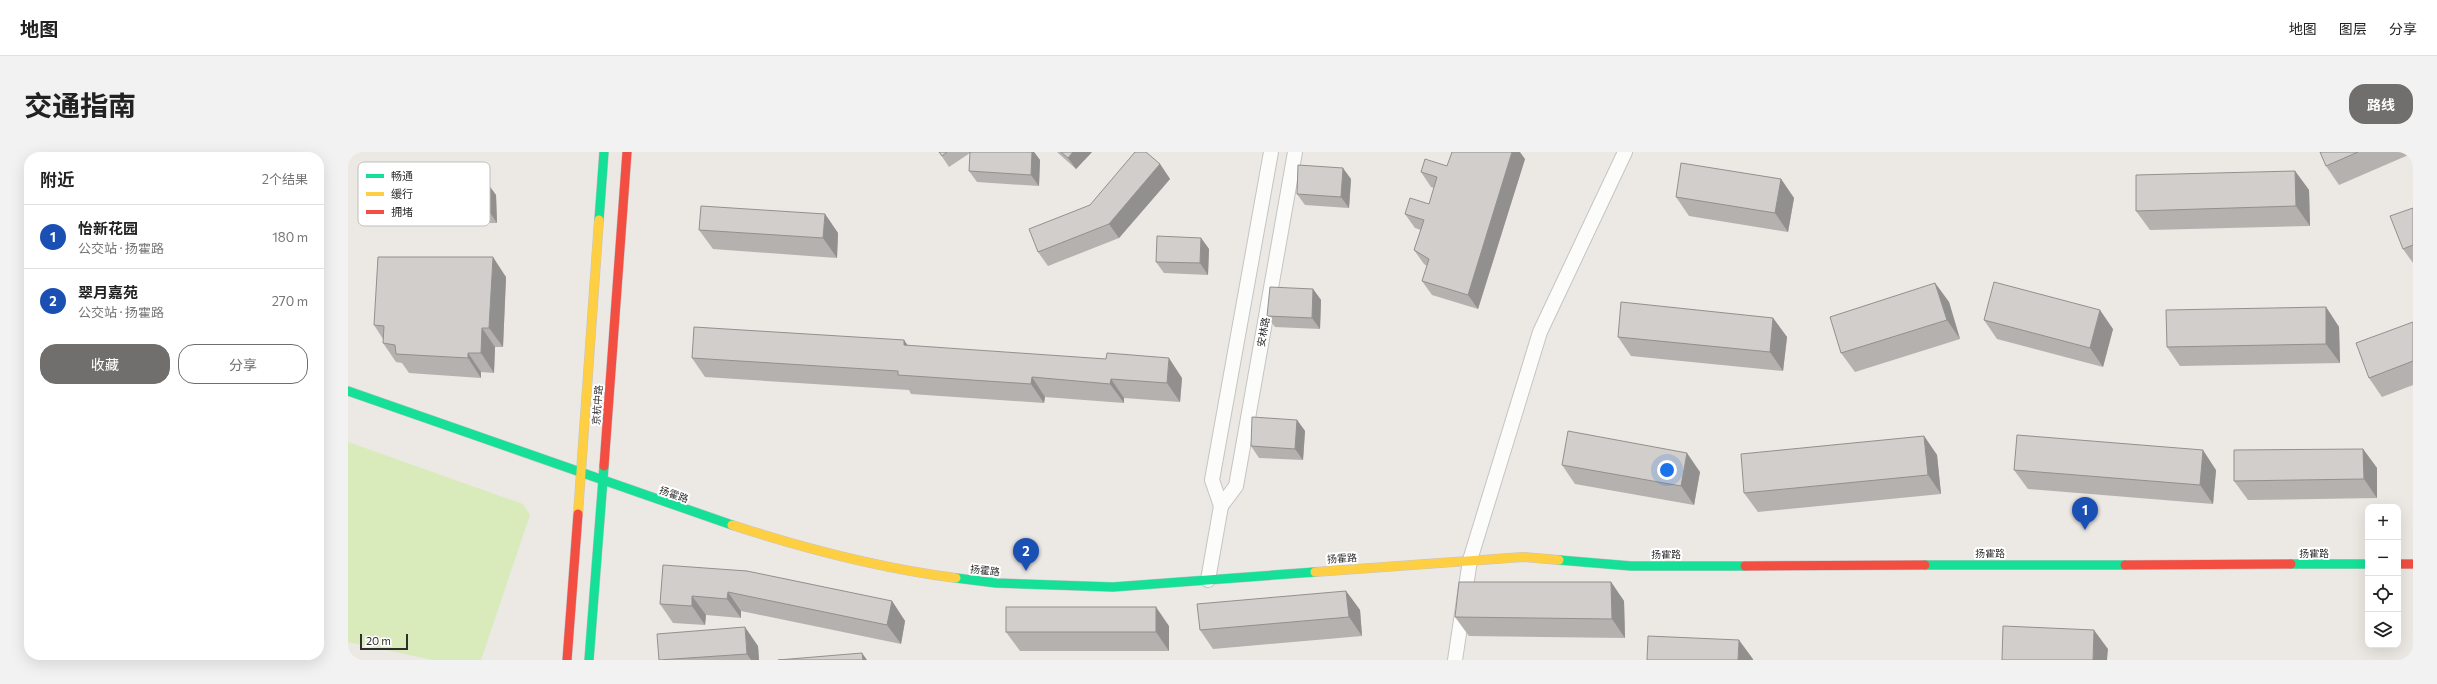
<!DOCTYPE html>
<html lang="zh">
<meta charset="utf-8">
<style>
:root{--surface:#fff;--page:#f2f2f2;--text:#222;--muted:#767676;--line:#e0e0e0;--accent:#706f6e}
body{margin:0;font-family:Commissioner,"Noto Sans SC",sans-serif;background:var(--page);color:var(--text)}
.controls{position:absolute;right:12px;bottom:12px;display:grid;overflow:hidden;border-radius:8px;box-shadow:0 4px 16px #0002}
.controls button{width:36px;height:36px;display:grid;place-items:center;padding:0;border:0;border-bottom:1px solid var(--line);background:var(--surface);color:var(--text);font:20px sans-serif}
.scale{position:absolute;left:12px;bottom:10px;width:48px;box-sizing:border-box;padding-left:4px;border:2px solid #2e2e2e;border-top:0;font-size:11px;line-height:14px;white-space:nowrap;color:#2e2e2e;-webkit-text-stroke:3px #fff;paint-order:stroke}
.you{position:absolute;left:1319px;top:318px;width:14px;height:14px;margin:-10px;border:3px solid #fff;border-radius:50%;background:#1a73e8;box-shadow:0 0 0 6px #1a73e833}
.badge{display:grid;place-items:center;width:26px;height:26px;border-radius:50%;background:var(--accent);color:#fff;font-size:13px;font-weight:700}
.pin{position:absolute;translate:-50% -33px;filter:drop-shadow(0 1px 2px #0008)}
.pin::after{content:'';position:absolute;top:21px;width:14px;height:12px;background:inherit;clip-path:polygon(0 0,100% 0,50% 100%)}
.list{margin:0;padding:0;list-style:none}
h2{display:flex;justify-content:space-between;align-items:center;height:52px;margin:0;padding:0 16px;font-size:17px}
h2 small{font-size:13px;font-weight:400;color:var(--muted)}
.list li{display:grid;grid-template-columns:26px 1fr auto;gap:12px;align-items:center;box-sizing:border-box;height:64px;padding:0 16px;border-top:1px solid var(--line)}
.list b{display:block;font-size:15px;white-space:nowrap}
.list p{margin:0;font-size:13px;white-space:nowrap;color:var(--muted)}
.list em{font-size:13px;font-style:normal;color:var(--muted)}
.actions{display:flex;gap:8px;padding:12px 16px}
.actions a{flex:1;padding:9px 0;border:1px solid var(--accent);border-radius:16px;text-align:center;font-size:14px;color:var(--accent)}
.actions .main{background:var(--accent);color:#fff}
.icon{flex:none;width:22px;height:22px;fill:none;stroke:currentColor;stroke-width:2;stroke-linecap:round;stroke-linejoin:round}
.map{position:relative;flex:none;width:2065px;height:508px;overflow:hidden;border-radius:16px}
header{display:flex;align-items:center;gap:24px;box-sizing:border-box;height:56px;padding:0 20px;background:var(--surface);border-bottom:1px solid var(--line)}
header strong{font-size:19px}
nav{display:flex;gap:22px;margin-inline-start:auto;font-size:14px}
.intro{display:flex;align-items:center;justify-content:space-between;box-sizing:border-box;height:96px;padding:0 24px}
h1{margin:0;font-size:28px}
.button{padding:10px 18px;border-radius:16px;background:var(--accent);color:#fff;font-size:14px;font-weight:700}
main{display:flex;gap:24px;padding:0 24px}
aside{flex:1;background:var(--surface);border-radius:16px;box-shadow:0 4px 16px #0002}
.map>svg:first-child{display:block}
</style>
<header>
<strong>地图</strong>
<nav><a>地图</a><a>图层</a><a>分享</a></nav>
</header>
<div class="intro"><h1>交通指南</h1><a class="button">路线</a></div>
<main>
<aside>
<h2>附近<small>2个结果</small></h2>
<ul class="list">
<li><span class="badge" style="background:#1a4fb4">1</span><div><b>怡新花园</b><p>公交站 · 扬霍路</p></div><em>180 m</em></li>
<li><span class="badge" style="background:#1a4fb4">2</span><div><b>翠月嘉苑</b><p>公交站 · 扬霍路</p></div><em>270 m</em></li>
</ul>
<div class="actions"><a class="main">收藏</a><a>分享</a></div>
</aside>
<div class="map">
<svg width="2065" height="508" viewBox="0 0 2065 508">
<rect width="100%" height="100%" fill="#ece8e4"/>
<polygon fill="#d9eabb" points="0,290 175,352 182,363 133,508 85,508 0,490"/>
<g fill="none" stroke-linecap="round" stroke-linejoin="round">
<defs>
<g id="street">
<polyline points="873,354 864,328 923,0"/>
<polyline points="860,428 873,354 888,334 947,0"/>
<polyline points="1107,508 1122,408 1192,180 1277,0"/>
</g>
<g id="fast">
<polyline points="251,68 256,0"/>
<polyline points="0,239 384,373"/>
<polyline points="1211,408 1283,414 1397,414"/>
<polyline points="1943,412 2020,412"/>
<polyline points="1577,413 1777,413"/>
<polyline points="608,426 648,431 765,435 967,420"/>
<polyline points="241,508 256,314"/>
</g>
<g id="slow">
<polyline points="230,362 251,68"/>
<path d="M384 373C458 397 531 416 608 426"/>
<polyline points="967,420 1175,405 1211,408"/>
</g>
<g id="jam">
<polyline points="256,314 279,0"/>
<polyline points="2050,412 2065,412"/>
<polyline points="1777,413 1943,412"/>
<polyline points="1397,414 1577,413"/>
<polyline points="219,508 230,362"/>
</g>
</defs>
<use href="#street" stroke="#c5c4c5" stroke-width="16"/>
<use href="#fast" stroke="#c5c4c5" stroke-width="10"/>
<use href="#slow" stroke="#c5c4c5" stroke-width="10"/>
<use href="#jam" stroke="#c5c4c5" stroke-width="10"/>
<use href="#street" stroke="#fcfcfb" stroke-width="14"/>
<use href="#fast" stroke="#16e098" stroke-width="9"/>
<use href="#slow" stroke="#ffcf43" stroke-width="9"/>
<use href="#jam" stroke="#f24e42" stroke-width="9"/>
</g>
<g fill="#b4b1af">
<polygon points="591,0 686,0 692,8 691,34 629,30 621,19 622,1 601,15"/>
<polygon points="709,0 744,0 728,17"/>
<polygon points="1972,0 2065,0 2065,1 1991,33 1978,14"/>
<polygon points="1177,7 1130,157 1084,143 1074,129 1079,114 1076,112 1066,98 1073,78 1067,76 1057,62 1081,52 1086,36 1083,35 1073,20 1099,14"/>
<polygon points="812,12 822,27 771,86 700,114 690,100 742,53"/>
<polygon points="1947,19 1961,38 1962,74 1802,78 1788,59"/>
<polygon points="134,24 148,43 149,71 41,71 27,52"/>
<polygon points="1003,27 1001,56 957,53 949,42"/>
<polygon points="1433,27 1446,46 1440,80 1341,64 1328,45"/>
<polygon points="2065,56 2065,111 2055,97"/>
<polygon points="477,62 490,81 489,106 365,97 351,78"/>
<polygon points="853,86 861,97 860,123 816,121 808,110"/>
<polygon points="158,125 155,195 147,195 146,221 133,220 133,226 61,221 54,211 48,210 35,191 35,187 26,173"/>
<polygon points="1587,131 1601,150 1612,187 1507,220 1493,201"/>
<polygon points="965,137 973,148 972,177 927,175 919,164"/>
<polygon points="1978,155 1991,175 1992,211 1832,214 1819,195"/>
<polygon points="1425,166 1439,185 1435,219 1283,204 1270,185"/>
<polygon points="1636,168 1765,177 1755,215 1649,187"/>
<polygon points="2065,170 2065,233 2034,245 2021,226"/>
<polygon points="556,188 559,193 834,226 832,250 776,246 776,251 697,245 696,251 563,242 561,238 357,225 344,206"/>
<polygon points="949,268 957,279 955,308 911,306 903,294"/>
<polygon points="1576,284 1589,303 1593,342 1410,360 1396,341"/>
<polygon points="2015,297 2029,316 2029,346 1900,348 1886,329"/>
<polygon points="1214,313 1352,320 1346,353 1227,332"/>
<polygon points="1666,318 1868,318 1865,352 1680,337"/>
<polygon points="315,413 544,449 557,469 553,492 393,459 393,466 358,463 357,473 325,471 312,452"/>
<polygon points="1263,430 1276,449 1277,486 1121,484 1107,465"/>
<polygon points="998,439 1012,458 1014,484 865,497 852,478"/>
<polygon points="821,474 821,499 672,499 658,480"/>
<polygon points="410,494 411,508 311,508"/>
</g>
<g fill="#92908e">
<polygon points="684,0 686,0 692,8 691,34 683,23"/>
<polygon points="725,0 744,0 728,17 720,6"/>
<polygon points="1164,0 1172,0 1177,7 1130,157 1120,143"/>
<polygon points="812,12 822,27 771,86 761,72"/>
<polygon points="995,16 1003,27 1001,56 993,45"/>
<polygon points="1947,19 1961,38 1962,74 1948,54"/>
<polygon points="134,24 148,43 149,71 136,52"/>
<polygon points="1433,27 1446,46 1440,80 1427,61"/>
<polygon points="477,62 490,81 489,106 475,86"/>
<polygon points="853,86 861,97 860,123 852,111"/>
<polygon points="145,105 158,125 155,195 141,176"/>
<polygon points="1587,131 1601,150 1612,187 1599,168"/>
<polygon points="965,137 973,148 972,177 964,166"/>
<polygon points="1978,155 1991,175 1992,211 1978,192"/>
<polygon points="1752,158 1765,177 1755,215 1742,196"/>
<polygon points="1425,166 1439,185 1435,219 1422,200"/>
<polygon points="134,176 147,195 146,221 133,201"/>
<polygon points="556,188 569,207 556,193"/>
<polygon points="120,201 133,220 133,226 120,206"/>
<polygon points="821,206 834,226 832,250 819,231"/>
<polygon points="684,225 697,245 696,251 683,232"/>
<polygon points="763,227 776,246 776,251 762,232"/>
<polygon points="949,268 957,279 955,308 947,297"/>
<polygon points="1576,284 1589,303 1593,342 1580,323"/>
<polygon points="2015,297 2029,316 2029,346 2016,327"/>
<polygon points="1855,298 1868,318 1865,352 1852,333"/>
<polygon points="1339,301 1352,320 1346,353 1333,334"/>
<polygon points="1263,430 1276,449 1277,486 1264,467"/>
<polygon points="998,439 1012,458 1014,484 1001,465"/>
<polygon points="380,440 393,459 393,466 379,447"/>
<polygon points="344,444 358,463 357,473 344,454"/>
<polygon points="544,449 557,469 553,492 539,473"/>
<polygon points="808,455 821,474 821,499 808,480"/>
<polygon points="397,475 410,494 411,508 403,508 399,502"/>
<polygon points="1746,478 1760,497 1759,508 1745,508"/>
<polygon points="1391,488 1405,507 1405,508 1390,508"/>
<polygon points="514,501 519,508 515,508"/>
</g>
<g fill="#d1cecb" stroke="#92908e">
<polygon points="591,0 599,0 594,4"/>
<polygon points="622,0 684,0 683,23 621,19"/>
<polygon points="713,0 725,0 720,6"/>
<polygon points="787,0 798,0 812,12 761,72 690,100 681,77 742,53"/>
<polygon points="1104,0 1164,0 1120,143 1074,129 1081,107 1066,98 1076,68 1057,62 1062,46 1081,52 1089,25 1073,20 1077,7 1099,14"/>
<polygon points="1972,0 2010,0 1978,14"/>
<polygon points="1333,11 1433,27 1427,61 1328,45"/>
<polygon points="950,13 995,16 993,45 949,42"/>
<polygon points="1947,19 1948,54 1788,59 1788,23"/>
<polygon points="353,54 477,62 475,86 351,78"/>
<polygon points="2065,56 2065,93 2055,97 2042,64"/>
<polygon points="809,84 853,86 852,111 808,110"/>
<polygon points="30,105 145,105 141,176 134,176 133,201 120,201 120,206 48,202 47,193 35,191 36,174 26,173"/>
<polygon points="1646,130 1752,158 1742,196 1636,168"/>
<polygon points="1587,131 1599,168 1493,201 1482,165"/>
<polygon points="922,135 965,137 964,166 919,164"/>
<polygon points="1273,150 1425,166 1422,200 1270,185"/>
<polygon points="1978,155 1978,192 1819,195 1818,158"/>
<polygon points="2065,170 2065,209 2021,226 2008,191"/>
<polygon points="346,175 556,188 556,193 758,207 759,201 821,206 819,231 763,227 762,232 684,225 683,232 550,223 550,219 344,206"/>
<polygon points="904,265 949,268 947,297 903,294"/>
<polygon points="1220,279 1339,301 1333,334 1214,313"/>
<polygon points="1669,283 1855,298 1852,333 1666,318"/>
<polygon points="1576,284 1580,323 1396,341 1393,302"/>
<polygon points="2015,297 2016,327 1886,329 1886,298"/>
<polygon points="315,413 399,419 544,449 539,473 380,440 379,447 344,444 344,454 312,452"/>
<polygon points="1111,430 1263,430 1264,467 1107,465"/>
<polygon points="998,439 1001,465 852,478 849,452"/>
<rect x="658" y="455" width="150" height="25"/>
<polygon points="1655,474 1746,478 1745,508 1654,508"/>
<polygon points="397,475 399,502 311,508 309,482"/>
<polygon points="1300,484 1391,488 1390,508 1299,508"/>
<polygon points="514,501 515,508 430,508"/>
</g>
<g text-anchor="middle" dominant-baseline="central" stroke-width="4" stroke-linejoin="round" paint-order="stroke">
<g font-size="10" fill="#2e2e2e" stroke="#fff">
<text transform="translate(915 180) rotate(-80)">安林路</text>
<text transform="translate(249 253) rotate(-86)">京杭中路</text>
<text transform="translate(326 342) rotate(19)">扬霍路</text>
<text x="1642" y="401">扬霍路</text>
<text x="1966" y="401">扬霍路</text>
<text x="1318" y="402">扬霍路</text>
<text transform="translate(994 406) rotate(-4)">扬霍路</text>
<text transform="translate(637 418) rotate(6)">扬霍路</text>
</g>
</g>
<rect x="10" y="10" width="132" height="64" rx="6" fill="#fff" stroke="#c0c0c0" stroke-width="1"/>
<rect x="18" y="22" width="18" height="4" fill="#16e098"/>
<rect x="18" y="40" width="18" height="4" fill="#ffcf43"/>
<rect x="18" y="58" width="18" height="4" fill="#f24e42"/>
<g font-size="11" fill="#2e2e2e">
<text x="43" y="28">畅通</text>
<text x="43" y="46">缓行</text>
<text x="43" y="64">拥堵</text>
</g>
</svg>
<div class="controls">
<button>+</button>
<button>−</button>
<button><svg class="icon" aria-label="locate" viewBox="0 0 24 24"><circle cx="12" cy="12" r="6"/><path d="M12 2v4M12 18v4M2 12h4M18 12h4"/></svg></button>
<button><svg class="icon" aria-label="layers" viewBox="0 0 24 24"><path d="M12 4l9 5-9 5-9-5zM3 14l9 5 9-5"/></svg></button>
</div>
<div class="scale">20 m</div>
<div class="you"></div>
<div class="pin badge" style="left:1737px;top:378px;background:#1a4fb4">1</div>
<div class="pin badge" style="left:678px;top:419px;background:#1a4fb4">2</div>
</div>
</main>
